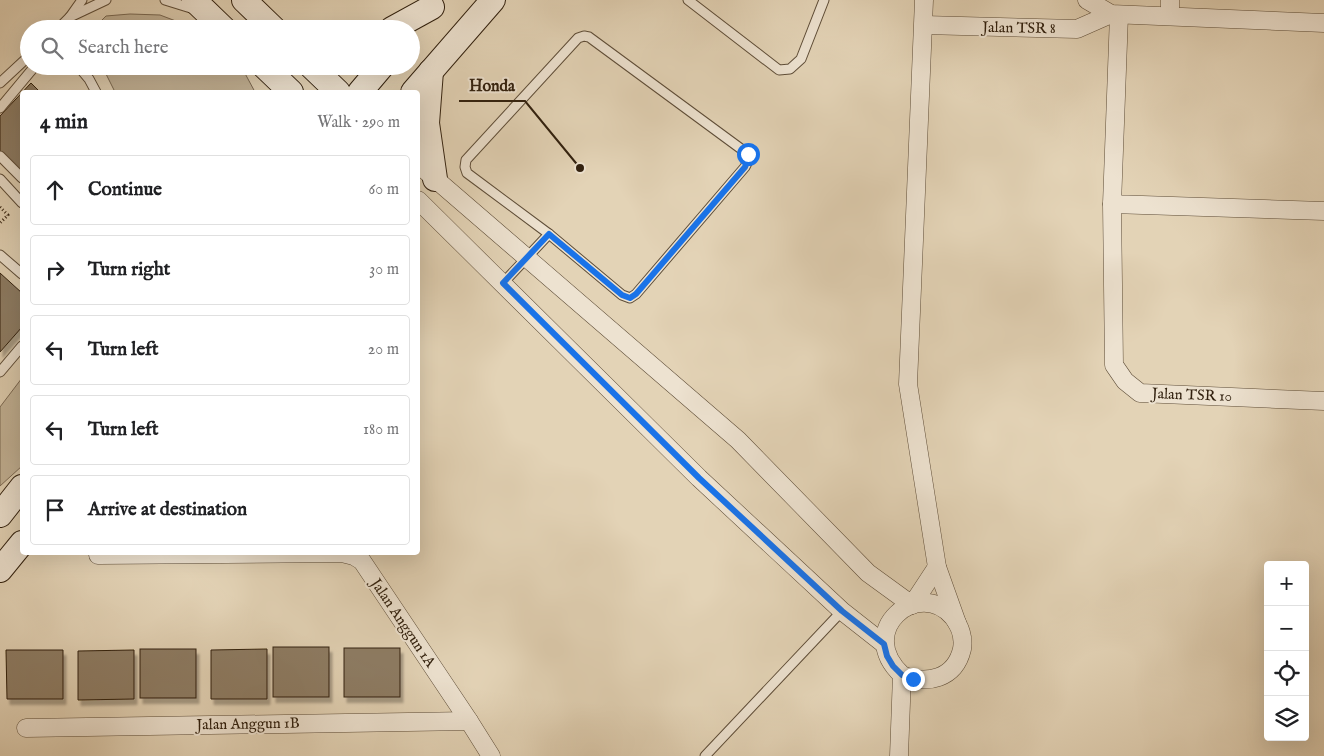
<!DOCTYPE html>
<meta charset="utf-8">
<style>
:root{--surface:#fff;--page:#f6f6f6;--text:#202124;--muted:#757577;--line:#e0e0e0}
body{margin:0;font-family:"IM FELL English",serif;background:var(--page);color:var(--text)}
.controls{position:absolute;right:15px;bottom:15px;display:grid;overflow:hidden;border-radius:5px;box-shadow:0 5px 20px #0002}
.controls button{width:45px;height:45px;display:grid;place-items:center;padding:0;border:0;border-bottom:1px solid var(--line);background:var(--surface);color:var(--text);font:25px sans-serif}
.stop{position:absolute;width:15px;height:15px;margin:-11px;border:4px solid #1a73e8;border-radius:50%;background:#fff}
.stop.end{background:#1a73e8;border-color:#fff;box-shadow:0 1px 5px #0008}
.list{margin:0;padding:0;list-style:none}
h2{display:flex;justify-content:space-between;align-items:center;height:65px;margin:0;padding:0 20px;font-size:21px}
h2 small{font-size:16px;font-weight:400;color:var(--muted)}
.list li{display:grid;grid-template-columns:32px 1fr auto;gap:15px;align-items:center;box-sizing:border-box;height:70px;margin:0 10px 10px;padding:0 10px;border:1px solid var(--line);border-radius:5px}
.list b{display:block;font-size:19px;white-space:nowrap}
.list em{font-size:16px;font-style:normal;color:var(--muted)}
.icon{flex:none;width:28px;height:28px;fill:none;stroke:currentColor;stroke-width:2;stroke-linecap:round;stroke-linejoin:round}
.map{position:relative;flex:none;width:1324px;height:756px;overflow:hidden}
.search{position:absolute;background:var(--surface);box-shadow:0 5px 20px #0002;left:20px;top:20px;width:400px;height:55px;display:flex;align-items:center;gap:12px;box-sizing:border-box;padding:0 18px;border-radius:28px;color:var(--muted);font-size:19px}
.panel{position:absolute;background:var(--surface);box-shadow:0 5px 20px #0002;left:20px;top:90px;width:400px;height:465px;border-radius:5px}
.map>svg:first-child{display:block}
</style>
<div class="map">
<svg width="1324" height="756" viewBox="0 0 1324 756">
<defs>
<filter id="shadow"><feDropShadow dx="3" dy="5.5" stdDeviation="1" flood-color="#0004"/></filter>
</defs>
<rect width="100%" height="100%" fill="#e3d3b6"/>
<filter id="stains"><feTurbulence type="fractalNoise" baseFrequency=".004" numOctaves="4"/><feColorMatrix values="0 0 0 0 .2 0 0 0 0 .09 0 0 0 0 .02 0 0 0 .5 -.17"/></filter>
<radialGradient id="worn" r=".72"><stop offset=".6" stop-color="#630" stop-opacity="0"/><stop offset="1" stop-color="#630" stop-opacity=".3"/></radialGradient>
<g fill="#c5b599" stroke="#7b6a54">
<polygon points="130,14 160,15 197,29 93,29 106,16"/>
<polygon points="102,66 241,66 255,92 115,92"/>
<polygon points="22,378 22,466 0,486 0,407"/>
</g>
<g fill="#8e7d65" stroke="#31200e" filter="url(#shadow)">
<polygon points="31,83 40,92 22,92 22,174 0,153 0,116"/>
<polygon points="0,273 22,293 22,327 0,352"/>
<rect x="273" y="647" width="56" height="50"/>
<rect x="344" y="648" width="56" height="49"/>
<rect x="140" y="649" width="56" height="49"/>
<polygon points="267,649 267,699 211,699 211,650"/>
<polygon points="6,650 63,650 63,699 7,699"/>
<polygon points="134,650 134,699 78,700 78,651"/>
</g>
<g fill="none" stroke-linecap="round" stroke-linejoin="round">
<defs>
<g id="lane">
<polyline points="82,0 70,17 106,0"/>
<polyline points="165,0 194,9"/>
<polyline points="688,0 779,70 790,69 801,59 824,0"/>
<polyline points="58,29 70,17"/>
<polygon points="584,36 589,37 748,154 748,161 745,167 636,294 630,298 622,295 549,234 467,173 465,167 466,160 578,38"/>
<polyline points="78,66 89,79 96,92"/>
<polyline points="0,83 29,56"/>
<polyline points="0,108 35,66"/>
<polyline points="0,156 22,178"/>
<polyline points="0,179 22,203"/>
<polyline points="0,255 22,274"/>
<polyline points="503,283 549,234"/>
<polyline points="0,372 22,346"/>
<polyline points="705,756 842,611"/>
</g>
<g id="street">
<polyline points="924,0 908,384 937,567 957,623"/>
<polyline points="1087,0 1111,14 1324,23"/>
<polyline points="1119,15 1112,204 1324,211"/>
<polyline points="1170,15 1170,0"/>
<polyline points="924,25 1077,29 1111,14"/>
<polyline points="418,164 738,440 868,573 912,605 937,567"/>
<polyline points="418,200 699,478 842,611 884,644"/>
<polyline points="1112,204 1114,365 1125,381 1140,393 1324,401"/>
<polyline points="98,555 342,553 354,556 362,561 469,721 491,756"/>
<polyline points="26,728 469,721"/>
<path d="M899 756 902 675C854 630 919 577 953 617 960 626 964 638 962 649 955 679 927 685 902 675"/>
</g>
<g id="secondary">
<polyline points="194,0 224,29"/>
<polyline points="244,0 274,29"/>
<polyline points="392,29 432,7"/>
<polyline points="264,66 291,92"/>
<polyline points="311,66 338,92"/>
<polyline points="431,71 427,123 435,179"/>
<polyline points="360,92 382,66"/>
<polyline points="413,92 493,0"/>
<polyline points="0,515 22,487"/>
<polyline points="0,570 22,543"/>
</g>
</defs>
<use href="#lane" stroke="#5e4d38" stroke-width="11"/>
<use href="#street" stroke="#5e4d38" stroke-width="19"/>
<use href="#secondary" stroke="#31200e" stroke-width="26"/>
<polyline stroke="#31200e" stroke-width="3" stroke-dasharray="1 2.5" stroke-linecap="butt" points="0,207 8,215 0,223"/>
<use href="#lane" stroke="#ede2d0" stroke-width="9"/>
<use href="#street" stroke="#ede2d0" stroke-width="18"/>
<use href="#secondary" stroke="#ede2d0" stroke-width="24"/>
</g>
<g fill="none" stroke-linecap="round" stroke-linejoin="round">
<polyline stroke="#1a73e8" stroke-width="6" points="748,154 748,160 745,167 636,294 630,298 622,295 549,234 503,283 699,478 842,611 884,644 887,656 893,666 902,675 913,679"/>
</g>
<g text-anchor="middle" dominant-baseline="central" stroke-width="4" stroke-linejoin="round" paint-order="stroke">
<g font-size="15" fill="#31200e" stroke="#ede2d0">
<text transform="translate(1019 28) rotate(1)">Jalan TSR 8</text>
<text transform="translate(1192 395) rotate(2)">Jalan TSR 10</text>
<text transform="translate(403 623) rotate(56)">Jalan Anggun 1A</text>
<text transform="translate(248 724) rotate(-1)">Jalan Anggun 1B</text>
</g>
</g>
<path fill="none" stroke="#31200e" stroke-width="2" d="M580 168L525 101H459"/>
<circle fill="#31200e" stroke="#ede2d0" stroke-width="2" cx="580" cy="168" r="5"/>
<g font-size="16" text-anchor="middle" font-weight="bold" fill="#31200e" stroke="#ede2d0" stroke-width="4" stroke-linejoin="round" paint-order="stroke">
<text x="492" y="91">Honda</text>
</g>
<rect width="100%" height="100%" filter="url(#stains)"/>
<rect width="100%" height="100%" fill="url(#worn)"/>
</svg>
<div class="controls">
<button>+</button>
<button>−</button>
<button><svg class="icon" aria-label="locate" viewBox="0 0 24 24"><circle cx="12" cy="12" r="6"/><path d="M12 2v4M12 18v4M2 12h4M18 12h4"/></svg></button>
<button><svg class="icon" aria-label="layers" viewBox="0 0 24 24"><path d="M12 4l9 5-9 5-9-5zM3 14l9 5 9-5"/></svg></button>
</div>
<div class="stop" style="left:748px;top:154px"></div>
<div class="stop end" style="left:913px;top:679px"></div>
<div class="search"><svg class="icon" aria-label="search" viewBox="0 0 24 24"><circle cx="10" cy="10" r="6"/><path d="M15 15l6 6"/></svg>Search here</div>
<section class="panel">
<h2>4 min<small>Walk · 290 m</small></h2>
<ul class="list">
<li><svg class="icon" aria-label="ahead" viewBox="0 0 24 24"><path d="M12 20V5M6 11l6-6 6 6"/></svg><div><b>Continue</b></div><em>60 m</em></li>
<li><svg class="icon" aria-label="right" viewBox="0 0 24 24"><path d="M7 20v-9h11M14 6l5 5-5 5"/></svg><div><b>Turn right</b></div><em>30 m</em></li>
<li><svg class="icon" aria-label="left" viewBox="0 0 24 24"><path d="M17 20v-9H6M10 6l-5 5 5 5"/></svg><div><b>Turn left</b></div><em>20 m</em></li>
<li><svg class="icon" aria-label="left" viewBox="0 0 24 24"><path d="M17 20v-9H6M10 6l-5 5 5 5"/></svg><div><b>Turn left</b></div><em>180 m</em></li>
<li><svg class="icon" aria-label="arrive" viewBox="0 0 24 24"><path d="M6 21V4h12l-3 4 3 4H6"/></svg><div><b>Arrive at destination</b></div></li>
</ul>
</section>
</div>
